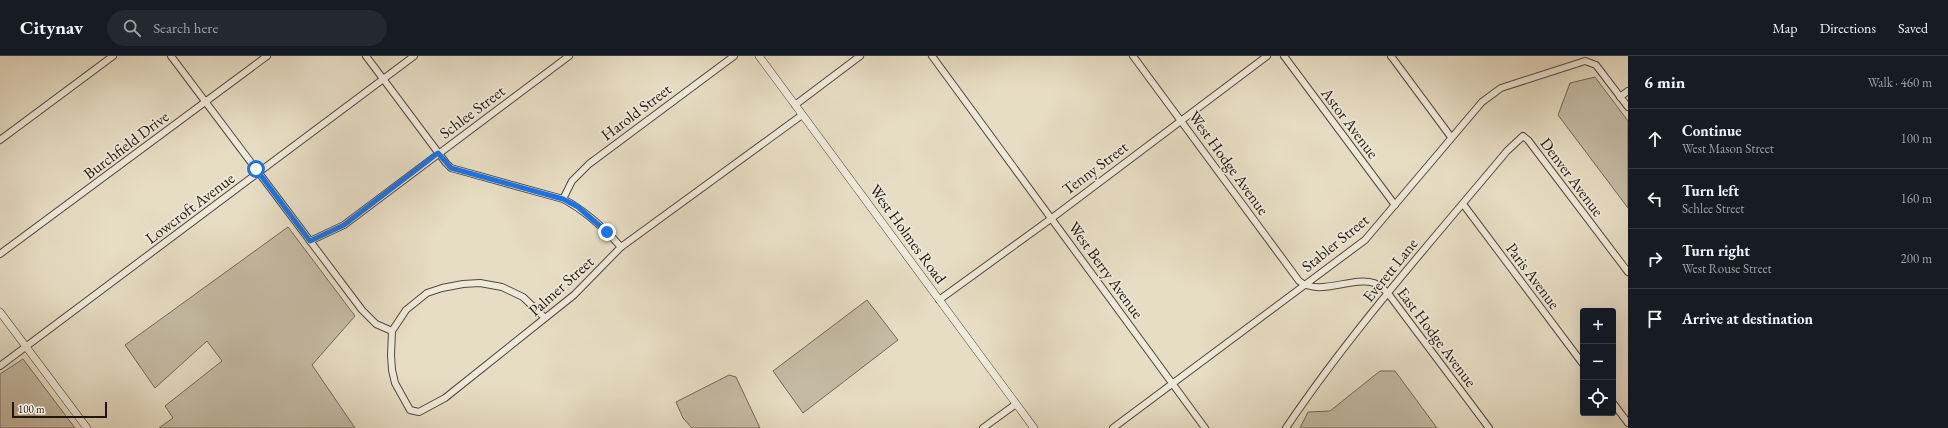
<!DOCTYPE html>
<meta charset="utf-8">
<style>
:root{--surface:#171b24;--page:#242831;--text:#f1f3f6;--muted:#9ea1a6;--line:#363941}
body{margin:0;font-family:"EB Garamond",serif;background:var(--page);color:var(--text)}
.controls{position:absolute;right:12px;bottom:12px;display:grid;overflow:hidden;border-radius:4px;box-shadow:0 4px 16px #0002}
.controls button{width:36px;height:36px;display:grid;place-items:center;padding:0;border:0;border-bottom:1px solid var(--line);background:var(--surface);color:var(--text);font:20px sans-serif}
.scale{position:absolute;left:12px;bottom:10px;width:95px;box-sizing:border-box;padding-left:4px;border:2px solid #20160f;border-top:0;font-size:11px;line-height:14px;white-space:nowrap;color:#20160f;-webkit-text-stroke:3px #efe9d9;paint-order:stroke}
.stop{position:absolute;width:12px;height:12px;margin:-9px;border:3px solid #1a73e8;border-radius:50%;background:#fff}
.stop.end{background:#1a73e8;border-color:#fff;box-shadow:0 1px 4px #0008}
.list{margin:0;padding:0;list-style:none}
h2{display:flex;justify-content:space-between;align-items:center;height:52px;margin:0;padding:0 16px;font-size:17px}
h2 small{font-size:13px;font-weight:400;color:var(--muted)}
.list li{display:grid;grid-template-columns:26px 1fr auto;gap:12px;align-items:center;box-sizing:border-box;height:60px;padding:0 16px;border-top:1px solid var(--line)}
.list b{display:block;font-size:15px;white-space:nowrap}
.list p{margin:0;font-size:13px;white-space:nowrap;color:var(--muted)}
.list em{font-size:13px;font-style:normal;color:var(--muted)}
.icon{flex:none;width:22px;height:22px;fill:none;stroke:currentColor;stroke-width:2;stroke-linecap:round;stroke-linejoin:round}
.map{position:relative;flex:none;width:1628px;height:372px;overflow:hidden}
header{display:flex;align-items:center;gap:24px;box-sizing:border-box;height:56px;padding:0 20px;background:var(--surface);border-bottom:1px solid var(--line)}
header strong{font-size:19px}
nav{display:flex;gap:22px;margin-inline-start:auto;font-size:14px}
.search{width:280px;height:36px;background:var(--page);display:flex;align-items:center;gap:10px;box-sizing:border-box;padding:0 14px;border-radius:22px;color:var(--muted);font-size:15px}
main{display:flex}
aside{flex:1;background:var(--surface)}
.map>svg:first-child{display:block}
</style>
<header>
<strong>Citynav</strong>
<div class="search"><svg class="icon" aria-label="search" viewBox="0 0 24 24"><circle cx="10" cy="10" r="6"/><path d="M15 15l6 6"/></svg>Search here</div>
<nav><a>Map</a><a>Directions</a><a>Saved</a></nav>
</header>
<main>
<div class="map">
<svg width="1628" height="372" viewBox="0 0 1628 372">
<rect width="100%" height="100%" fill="#e7ddc4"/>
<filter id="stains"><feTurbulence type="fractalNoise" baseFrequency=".005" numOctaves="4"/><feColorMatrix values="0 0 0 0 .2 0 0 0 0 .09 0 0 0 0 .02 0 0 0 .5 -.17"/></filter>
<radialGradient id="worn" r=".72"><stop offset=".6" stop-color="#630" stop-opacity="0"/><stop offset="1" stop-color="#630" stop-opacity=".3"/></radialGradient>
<g fill="#c5bba5" stroke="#72685a">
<polygon points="1595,21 1628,65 1628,152 1558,59 1570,27"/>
<polygon points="288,171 355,260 312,309 355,372 159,372 173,362 165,350 222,305 207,285 155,332 125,289"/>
<polygon points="867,244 898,284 803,357 773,315"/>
<polygon points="23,303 75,372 0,372 0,318"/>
<polygon points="1380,315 1395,315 1437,372 1300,372 1308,356 1330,355"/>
<polygon points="729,319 736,321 760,372 692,372 683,362 676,346"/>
</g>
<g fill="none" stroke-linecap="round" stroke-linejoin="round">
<defs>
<g id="minor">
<polyline points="171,0 362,254 376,268 392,275"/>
<path d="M366 0 446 107 451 112 563 143C586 155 604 172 621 191"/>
<polyline points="932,0 1205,372"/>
<path d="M1133 0 1299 225C1319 241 1352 220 1374 227 1379 229 1383 233 1387 236L1489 372"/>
<polyline points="1284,0 1395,149"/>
<polyline points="1391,0 1451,81"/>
<polyline points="1620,41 1628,35"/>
<polyline points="795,49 860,0"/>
<polyline points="0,84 113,0"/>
<polyline points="563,143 572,125 589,108 734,0"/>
<polyline points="1463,148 1583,308"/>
<polyline points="310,185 344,169 569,0"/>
<polyline points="0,198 267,0"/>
<polyline points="939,244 1052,162 1267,0"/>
<polyline points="545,262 523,241 502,231 480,227 463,228 442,232 427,237 406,254 392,275 391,299 392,314 395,327 410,354 419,356 445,342 574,239 621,191 802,59"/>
<polyline points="0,310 414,0"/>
<polyline points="1613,347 1628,367"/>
<polyline points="983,372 1016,348"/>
<polyline points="1113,372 1365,184 1482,46 1501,32 1585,5 1596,9 1628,51"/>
<path d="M1286 372C1352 274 1431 186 1507 95L1523 80 1528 84 1628 216"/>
</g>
<g id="tertiary">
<polyline points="759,0 1034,372"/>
<polyline points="0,256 87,372"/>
</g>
</defs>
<use href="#minor" stroke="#52483c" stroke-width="8"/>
<use href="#tertiary" stroke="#52483c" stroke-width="8"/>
<use href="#minor" stroke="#efe9d9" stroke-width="6"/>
<use href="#tertiary" stroke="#efe9d9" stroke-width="7"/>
</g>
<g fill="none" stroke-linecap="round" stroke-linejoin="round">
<polyline stroke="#1a73e8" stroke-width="5" points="256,113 310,185 344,169 438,97 451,112 563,143 578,151 607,176"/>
</g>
<g text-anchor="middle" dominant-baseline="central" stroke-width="3.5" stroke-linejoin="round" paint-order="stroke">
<g font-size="16" fill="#20160f" stroke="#efe9d9">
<text transform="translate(472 56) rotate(-37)">Schlee Street</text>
<text transform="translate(636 56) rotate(-37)">Harold Street</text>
<text transform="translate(1350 67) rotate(53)">Astor Avenue</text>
<text transform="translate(126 89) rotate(-37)">Burchfield Drive</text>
<text transform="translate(1229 107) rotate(54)">West Hodge Avenue</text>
<text transform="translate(1095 112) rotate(-37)">Tenny Street</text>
<text transform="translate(1572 121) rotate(53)">Denver Avenue</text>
<text transform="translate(190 152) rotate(-37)">Lowcroft Avenue</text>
<text transform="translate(908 178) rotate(54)">West Holmes Road</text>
<text transform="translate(1335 187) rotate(-39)">Stabler Street</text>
<text transform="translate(1106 214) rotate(54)">West Berry Avenue</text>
<text transform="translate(1390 214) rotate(-51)">Everett Lane</text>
<text transform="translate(1533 220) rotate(53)">Paris Avenue</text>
<text transform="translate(561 230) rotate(-42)">Palmer Street</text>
<text transform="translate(1437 281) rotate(53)">East Hodge Avenue</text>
</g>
</g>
<rect width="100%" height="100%" filter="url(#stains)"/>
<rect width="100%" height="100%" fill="url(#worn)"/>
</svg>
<div class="controls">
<button>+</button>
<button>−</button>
<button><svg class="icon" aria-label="locate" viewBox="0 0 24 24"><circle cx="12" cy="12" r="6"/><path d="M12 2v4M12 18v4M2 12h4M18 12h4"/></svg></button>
</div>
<div class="scale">100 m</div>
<div class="stop" style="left:256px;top:113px"></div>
<div class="stop end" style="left:607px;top:176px"></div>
</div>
<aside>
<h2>6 min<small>Walk · 460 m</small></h2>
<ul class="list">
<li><svg class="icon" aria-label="ahead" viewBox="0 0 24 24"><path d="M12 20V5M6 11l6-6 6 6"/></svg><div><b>Continue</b><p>West Mason Street</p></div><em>100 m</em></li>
<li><svg class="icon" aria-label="left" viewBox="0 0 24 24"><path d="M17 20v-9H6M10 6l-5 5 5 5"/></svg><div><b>Turn left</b><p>Schlee Street</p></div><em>160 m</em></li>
<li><svg class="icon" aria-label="right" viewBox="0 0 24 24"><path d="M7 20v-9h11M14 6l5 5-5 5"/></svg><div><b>Turn right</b><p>West Rouse Street</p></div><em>200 m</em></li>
<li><svg class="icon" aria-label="arrive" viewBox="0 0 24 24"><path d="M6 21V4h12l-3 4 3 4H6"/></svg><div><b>Arrive at destination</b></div></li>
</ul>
</aside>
</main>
